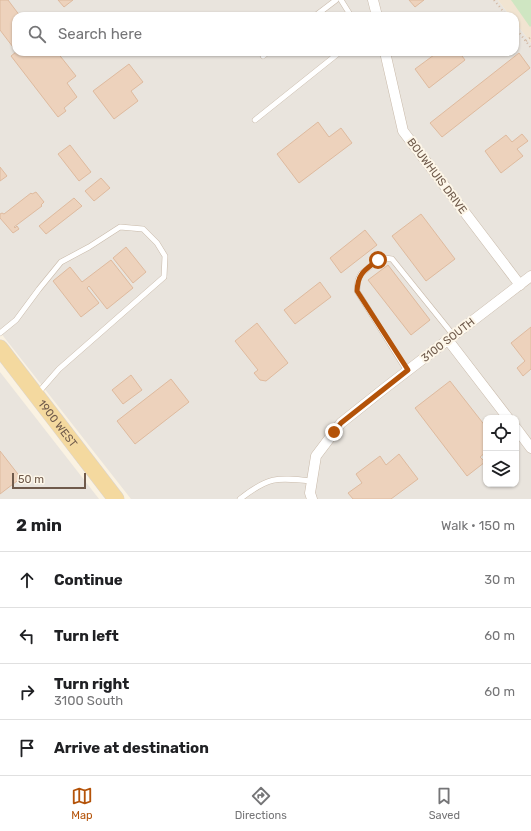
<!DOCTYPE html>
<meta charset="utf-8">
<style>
:root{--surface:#fff;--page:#f6f6f6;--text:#202124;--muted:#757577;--line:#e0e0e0;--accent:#b45309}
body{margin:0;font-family:Rubik,sans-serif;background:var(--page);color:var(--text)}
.controls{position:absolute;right:12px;bottom:12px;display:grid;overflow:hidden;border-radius:8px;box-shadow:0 1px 3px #0004}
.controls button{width:36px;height:36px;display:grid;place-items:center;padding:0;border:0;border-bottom:1px solid var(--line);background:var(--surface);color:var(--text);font:20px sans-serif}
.scale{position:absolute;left:12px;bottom:10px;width:74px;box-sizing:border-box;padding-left:4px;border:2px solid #6f5a4b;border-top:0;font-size:11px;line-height:14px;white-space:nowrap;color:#6f5a4b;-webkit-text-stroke:3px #fdf6e8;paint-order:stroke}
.stop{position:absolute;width:12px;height:12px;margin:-9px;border:3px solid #b45309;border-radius:50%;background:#fff}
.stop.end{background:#b45309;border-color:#fff;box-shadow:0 1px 4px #0008}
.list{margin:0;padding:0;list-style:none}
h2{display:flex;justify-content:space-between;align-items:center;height:52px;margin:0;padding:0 16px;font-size:17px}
h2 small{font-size:13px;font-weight:400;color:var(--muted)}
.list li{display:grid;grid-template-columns:26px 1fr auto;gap:12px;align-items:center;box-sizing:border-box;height:56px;padding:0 16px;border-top:1px solid var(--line)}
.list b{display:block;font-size:15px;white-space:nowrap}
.list p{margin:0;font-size:13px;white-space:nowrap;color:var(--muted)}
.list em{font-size:13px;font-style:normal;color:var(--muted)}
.icon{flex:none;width:22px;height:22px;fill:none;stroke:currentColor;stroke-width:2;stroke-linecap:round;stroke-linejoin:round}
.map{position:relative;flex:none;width:531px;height:499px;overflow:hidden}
.search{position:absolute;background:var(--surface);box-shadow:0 1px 3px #0004;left:12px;right:12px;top:12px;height:44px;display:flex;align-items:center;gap:10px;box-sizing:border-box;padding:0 14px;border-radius:12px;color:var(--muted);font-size:15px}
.sheet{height:276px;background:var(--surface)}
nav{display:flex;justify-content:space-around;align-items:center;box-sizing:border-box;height:56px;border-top:1px solid var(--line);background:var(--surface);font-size:11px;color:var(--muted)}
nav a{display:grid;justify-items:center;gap:2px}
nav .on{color:var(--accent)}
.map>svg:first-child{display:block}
</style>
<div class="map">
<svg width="531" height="499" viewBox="0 0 531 499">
<rect width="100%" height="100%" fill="#faf2e2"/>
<polygon fill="#f1e4d1" points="498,0 531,0 531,43 515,22 515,16 510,16"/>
<g fill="#e9e4dd" fill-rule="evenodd">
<path d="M0 0H498L510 16H16V52H515V22L531 43V499H131L0 332ZM486 418H516V484H486Z"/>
<polygon points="0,372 99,499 0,499"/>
</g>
<polygon fill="#cfe6c2" points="511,0 531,0 531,26 530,27"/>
<g fill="#edd2bc" stroke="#deba9e">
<polygon points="0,0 8,0 20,16 16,16 16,51 0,30"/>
<polygon points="58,0 73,0 64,7"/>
<polygon points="409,0 424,0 415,7"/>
<polygon points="16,52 57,52 76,76 67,83 77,97 64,108 66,111 58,117 11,56"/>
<polygon points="438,52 459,52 465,60 429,88 415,69"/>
<polygon points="519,53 530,68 442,137 430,123"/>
<polygon points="129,64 143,82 131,91 138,101 114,119 93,91"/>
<polygon points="318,122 329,137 341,128 352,143 299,183 277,154"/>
<polygon points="522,134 528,141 517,149 523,156 501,173 485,151 506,135 512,142"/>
<polygon points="70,145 91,172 79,181 58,154"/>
<polygon points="0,167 7,176 0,181"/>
<polygon points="101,178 110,188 94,201 85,191"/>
<polygon points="36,192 44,202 41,205 42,206 14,227 15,228 17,226 19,229 13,233 0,218 0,214 2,213 4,214 31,193 32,194"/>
<polygon points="74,198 82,206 46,234 39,226"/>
<polygon points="421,214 455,259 426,281 392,236"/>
<polygon points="365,230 377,245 341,273 330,258"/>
<polygon points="126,247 146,272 133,283 113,258"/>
<polygon points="111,260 133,288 107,309 89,286 87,288 99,303 81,317 53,281 70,267 82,282"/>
<polygon points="388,265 430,320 411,335 368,280"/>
<polygon points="320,282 331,297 295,324 284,310"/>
<polygon points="257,323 288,363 266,381 260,380 254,373 258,370 235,341"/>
<polygon points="531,327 531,369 523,376 517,368 525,361 511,343"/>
<polygon points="131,375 142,390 123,404 112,390"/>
<polygon points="171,379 189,402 135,444 117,421"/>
<polygon points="450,381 486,427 486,452 480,457 485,462 467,476 415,408"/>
<polygon points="0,451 21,478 0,494"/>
<polygon points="399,454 418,479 391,499 353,499 348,493 362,483 356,474 380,456 386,465"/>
</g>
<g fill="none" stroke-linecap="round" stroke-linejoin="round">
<defs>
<g id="lane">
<polyline points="341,0 351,16"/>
<polyline points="315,16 336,0"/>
<polyline points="263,56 268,52"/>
<polyline points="255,120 340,52"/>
<polyline points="0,333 16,320 39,289 61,262 89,247 120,227 143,229 157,243 165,256 164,277 59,369 38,393"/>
<polyline points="407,371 357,291 358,280 361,274 378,260 385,258 392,259 454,336"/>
<path d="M240 499C268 477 276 477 311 481"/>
</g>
<g id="street">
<polyline points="373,0 377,16"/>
<polyline points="385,52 403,131 520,285"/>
<polyline points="448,340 508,418"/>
<polyline points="516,428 531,448"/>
<polyline points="312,499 310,493 316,456 341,423 385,388 531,276"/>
</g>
<g id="primary">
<path id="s1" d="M0 348 116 499"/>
</g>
</defs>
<use href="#lane" stroke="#c9baaa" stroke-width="6"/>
<use href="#street" stroke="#c9baaa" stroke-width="11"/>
<use href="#primary" stroke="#dad4d0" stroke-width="17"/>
<g stroke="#d1b6a0" stroke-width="2" stroke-dasharray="1 3" stroke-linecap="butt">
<polyline points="494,0 507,16"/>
<polyline points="515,27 531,48"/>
<polyline points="526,41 531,37"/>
</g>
<use href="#lane" stroke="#fff" stroke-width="5"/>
<use href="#street" stroke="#fff" stroke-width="10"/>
<use href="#primary" stroke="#f4d99f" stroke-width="16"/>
</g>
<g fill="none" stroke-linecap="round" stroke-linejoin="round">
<path stroke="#b45309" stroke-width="5" d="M334 432 341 423 408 370 357 291C358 273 364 271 378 260"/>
</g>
<g text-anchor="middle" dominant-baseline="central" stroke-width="4" stroke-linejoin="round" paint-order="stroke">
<g font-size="11" fill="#6f5a4b" stroke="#fdf6e8">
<text transform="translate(437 176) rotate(53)">BOUWHUIS DRIVE</text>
<text transform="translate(448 340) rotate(-38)">3100 SOUTH</text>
<text stroke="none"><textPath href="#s1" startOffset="95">1900 WEST</textPath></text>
</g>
</g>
</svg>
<div class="controls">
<button><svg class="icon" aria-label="locate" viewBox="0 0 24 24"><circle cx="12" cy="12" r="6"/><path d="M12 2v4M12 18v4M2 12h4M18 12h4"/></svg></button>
<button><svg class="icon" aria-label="layers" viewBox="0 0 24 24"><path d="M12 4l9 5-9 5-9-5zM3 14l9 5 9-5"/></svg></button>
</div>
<div class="scale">50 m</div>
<div class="stop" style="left:378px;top:260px"></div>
<div class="stop end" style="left:334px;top:432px"></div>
<div class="search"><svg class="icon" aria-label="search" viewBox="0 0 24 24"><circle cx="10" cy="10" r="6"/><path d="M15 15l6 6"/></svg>Search here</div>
</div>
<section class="sheet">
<h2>2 min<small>Walk · 150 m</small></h2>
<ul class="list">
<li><svg class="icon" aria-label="ahead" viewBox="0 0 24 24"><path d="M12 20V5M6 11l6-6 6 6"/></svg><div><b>Continue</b></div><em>30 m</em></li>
<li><svg class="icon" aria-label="left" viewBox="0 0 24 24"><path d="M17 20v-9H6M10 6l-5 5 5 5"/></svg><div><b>Turn left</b></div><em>60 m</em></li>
<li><svg class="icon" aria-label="right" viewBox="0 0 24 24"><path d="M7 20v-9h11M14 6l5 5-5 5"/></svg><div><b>Turn right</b><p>3100 South</p></div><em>60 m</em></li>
<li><svg class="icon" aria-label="arrive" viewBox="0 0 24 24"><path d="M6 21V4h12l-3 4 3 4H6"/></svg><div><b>Arrive at destination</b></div></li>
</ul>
</section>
<nav>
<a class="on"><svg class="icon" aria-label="map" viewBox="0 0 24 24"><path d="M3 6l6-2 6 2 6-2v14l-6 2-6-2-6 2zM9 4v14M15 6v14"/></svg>Map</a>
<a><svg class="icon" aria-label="directions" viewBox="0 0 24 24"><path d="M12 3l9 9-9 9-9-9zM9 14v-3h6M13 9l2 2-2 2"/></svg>Directions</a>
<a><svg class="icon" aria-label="saved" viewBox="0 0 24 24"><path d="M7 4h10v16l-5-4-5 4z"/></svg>Saved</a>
</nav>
